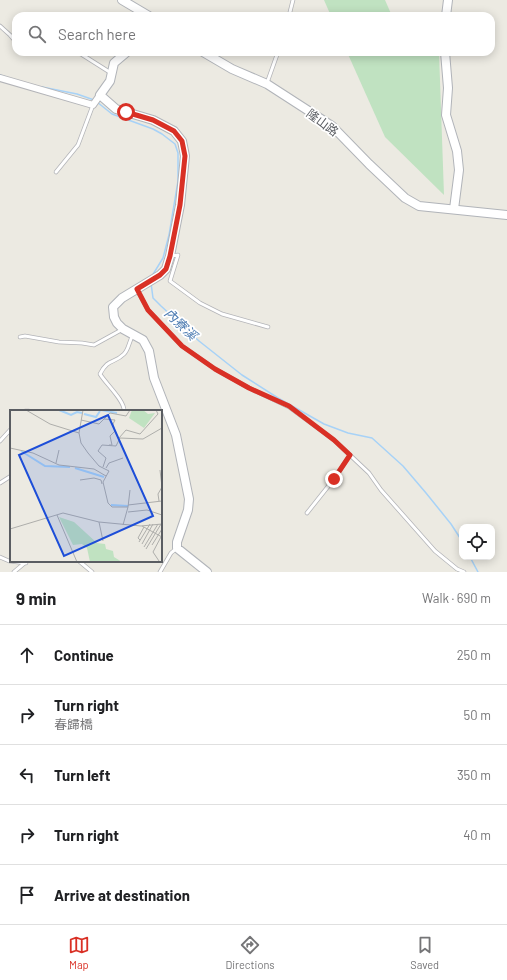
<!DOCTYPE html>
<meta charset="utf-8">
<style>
:root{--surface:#fff;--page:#f2f2f2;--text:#202124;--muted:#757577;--line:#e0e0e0;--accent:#d93025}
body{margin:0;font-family:Barlow,"Noto Sans TC",sans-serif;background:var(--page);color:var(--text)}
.controls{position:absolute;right:12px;bottom:12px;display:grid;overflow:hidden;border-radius:8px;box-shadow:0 2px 10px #0003}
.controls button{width:36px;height:36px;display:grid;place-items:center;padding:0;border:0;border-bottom:1px solid var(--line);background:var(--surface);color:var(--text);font:20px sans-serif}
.stop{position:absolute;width:12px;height:12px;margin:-9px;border:3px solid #d93025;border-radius:50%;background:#fff}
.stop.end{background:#d93025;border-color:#fff;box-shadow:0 1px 4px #0008}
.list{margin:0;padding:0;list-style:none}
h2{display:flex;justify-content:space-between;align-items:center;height:52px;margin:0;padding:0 16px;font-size:17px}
h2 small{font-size:13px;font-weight:400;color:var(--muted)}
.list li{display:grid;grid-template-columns:26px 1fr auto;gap:12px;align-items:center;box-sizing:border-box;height:60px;padding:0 16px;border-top:1px solid var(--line)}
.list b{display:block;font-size:15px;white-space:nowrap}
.list p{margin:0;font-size:13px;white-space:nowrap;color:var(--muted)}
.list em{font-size:13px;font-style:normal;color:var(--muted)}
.icon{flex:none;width:22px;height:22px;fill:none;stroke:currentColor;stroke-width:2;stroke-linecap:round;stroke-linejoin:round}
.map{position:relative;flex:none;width:507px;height:572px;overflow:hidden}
.search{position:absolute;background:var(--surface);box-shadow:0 2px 10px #0003;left:12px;right:12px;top:12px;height:44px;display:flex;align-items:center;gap:10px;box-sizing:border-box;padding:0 14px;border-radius:12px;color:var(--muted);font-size:15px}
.sheet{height:352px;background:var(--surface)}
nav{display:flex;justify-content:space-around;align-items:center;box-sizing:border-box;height:56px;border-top:1px solid var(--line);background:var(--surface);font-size:11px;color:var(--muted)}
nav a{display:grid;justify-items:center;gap:2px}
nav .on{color:var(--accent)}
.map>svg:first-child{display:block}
</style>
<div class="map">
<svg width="507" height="572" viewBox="0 0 507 572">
<rect width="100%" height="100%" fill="#eceae2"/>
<g fill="#c0e2c1">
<polygon points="324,0 385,0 392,16 331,16"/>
<polygon points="347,52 439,52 444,195 385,137"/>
</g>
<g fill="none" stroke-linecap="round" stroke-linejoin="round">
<g stroke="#a7d2f7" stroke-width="1.5">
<polyline points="0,75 6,77"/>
<polyline points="42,87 77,94 94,100"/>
<polyline points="97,102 112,114 153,129 162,134 175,144 178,153 178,181 169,235 163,258 152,276"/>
<polyline points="151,283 153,298 161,306 199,341 242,375 278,398 324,424 348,433 372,438 403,466 426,493 451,524 462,541"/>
<polyline points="470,557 478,572"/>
</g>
<defs>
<g id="lane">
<polyline points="289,16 293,0"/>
<polyline points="0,26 10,35 16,42"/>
<polyline points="68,52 81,54 111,73"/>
<polyline points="267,83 278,52"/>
<polyline points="56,172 78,145 93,105"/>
<polyline points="171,256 178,255 170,281 200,303 222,314 268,327"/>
<polyline points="137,290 148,310 182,346 215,369 249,388 289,407 334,440 369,473 381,490 435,551 457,569 464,572"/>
<polyline points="20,337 25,336 59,342 82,343 94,345 123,329"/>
<polyline points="25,411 29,411"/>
<path d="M124 411C125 401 106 384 100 374 108 358 114 364 124 354 129 349 129 341 133 335"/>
<polyline points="0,441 11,429"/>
<polyline points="0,483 11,476"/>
<polyline points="307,513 334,479 350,455"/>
<polyline points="0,557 9,561 26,563"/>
<polyline points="79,561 92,572"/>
<polyline points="14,572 27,561"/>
<polyline points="160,572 171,553 177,548"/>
</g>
<polyline id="street" points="0,78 93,105 100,95"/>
<g id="secondary">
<polyline points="122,0 149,16"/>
<polyline points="446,16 448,0"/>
<polyline points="127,52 114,63 110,81 100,95 116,109 153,120 174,131 182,141 185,156 180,205 170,256 166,269 160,275 122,298 113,307 114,317 117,323 123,329 143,340 149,351 154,378 176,435 189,499 188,510 177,542 177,548 207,572"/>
<polyline points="203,52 232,69 267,84 332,126 369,164 405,198 419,206 507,215"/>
<polyline points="445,52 448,88 446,115 457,151 459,170 454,209"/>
</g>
</defs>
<use href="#lane" stroke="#b3b4b8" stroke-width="4.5"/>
<use href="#street" stroke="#b3b4b8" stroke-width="8"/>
<use href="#secondary" stroke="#b1b4b9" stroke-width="10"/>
<use href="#lane" stroke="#fff" stroke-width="3"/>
<use href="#street" stroke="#fff" stroke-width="6"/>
<use href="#secondary" stroke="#fff" stroke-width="8"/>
</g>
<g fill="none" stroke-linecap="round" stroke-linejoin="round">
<polyline stroke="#d93025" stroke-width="5" points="126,112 153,120 174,131 182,141 185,156 180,205 170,256 166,269 160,275 137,289 148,310 182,346 215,369 249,388 289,406 334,440 350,455 334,479"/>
</g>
<g text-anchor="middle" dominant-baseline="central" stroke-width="3.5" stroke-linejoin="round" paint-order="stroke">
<g font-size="12" fill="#5a5d62" stroke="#fff">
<text transform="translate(323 122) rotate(37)">隆山路</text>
</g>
<g font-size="13" font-style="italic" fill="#4979b0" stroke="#fff">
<text transform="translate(181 324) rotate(44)">內寮溪</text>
</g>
</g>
<g transform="translate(10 410)">
<rect width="152" height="152" fill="#eceae2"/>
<path d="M122 0H133L138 4 145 3 134 18 119 8ZM49 107 64 112 87 133 95 134 96 139 103 141 104 147 112 152H80L77 138 72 134 63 135Z" fill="#c0e2c1"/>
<path fill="none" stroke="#a7d2f7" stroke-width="2" d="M49 0 61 5 67 2 72 3M91 0 107 3M74 4 86 7 90 1M11 41 35 56 60 57M65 58 94 67M101 95 118 96"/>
<path fill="none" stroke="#aeaeab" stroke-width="1" d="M16 0 40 14 69 23 71 33 78 43 89 56 99 61 93 72 98 93 102 97H118L113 115M94 9 105 10 103 14 105 21 100 26 102 35H99M71 10 89 14 100 3 116 6 120 0M69 23 73 0M109 28 116 20 130 24 148 4 146 0M0 38 23 43 49 55 84 59 96 66M46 53 49 40M93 57 96 48 88 41 92 35 106 36 110 28 133 29 152 18M96 58 99 53 113 48M70 70 84 68 91 70 92 74M149 91 148 84 152 77 150 60M118 95 152 91M118 97 120 80M118 102 137 100 152 105M47 105 67 152M89 112 93 131M132 116 152 127M0 119 53 103 89 112 131 116 152 114M130 130 128 128 134 117M129 132 140 114M132 134 143 114M142 135 152 119M134 137 148 114M136 139 151 114M149 151 143 142 152 125"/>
<path fill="#1d4ed8" fill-opacity="0.15" stroke="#1d4ed8" stroke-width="2" d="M98 5 143 106 54 146 9 45Z"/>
<rect width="152" height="152" fill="none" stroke="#5a5d62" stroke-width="2"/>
</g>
</svg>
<div class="controls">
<button><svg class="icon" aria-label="locate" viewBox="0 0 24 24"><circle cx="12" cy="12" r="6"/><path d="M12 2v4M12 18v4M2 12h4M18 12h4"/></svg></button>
</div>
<div class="stop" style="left:126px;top:112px"></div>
<div class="stop end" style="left:334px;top:479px"></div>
<div class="search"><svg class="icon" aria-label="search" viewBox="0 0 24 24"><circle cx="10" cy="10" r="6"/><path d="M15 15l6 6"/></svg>Search here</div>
</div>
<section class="sheet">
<h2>9 min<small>Walk · 690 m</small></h2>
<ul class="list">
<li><svg class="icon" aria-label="ahead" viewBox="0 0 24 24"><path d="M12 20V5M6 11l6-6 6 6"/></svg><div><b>Continue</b></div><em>250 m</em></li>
<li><svg class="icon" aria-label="right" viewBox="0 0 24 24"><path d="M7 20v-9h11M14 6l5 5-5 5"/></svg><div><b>Turn right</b><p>春歸橋</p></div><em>50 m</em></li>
<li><svg class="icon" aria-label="left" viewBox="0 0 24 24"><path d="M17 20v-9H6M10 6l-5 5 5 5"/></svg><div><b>Turn left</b></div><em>350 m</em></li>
<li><svg class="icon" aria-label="right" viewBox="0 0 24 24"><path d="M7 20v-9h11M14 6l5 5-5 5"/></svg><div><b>Turn right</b></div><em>40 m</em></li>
<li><svg class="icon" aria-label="arrive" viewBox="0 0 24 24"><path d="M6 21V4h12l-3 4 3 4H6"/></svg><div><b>Arrive at destination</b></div></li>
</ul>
</section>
<nav>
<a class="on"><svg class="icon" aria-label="map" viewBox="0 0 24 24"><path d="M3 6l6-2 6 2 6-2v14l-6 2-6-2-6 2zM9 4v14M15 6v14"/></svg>Map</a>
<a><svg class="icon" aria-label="directions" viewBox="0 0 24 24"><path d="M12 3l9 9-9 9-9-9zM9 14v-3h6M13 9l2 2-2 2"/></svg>Directions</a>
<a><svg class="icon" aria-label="saved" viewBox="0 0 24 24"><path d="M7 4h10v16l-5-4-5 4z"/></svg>Saved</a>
</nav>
